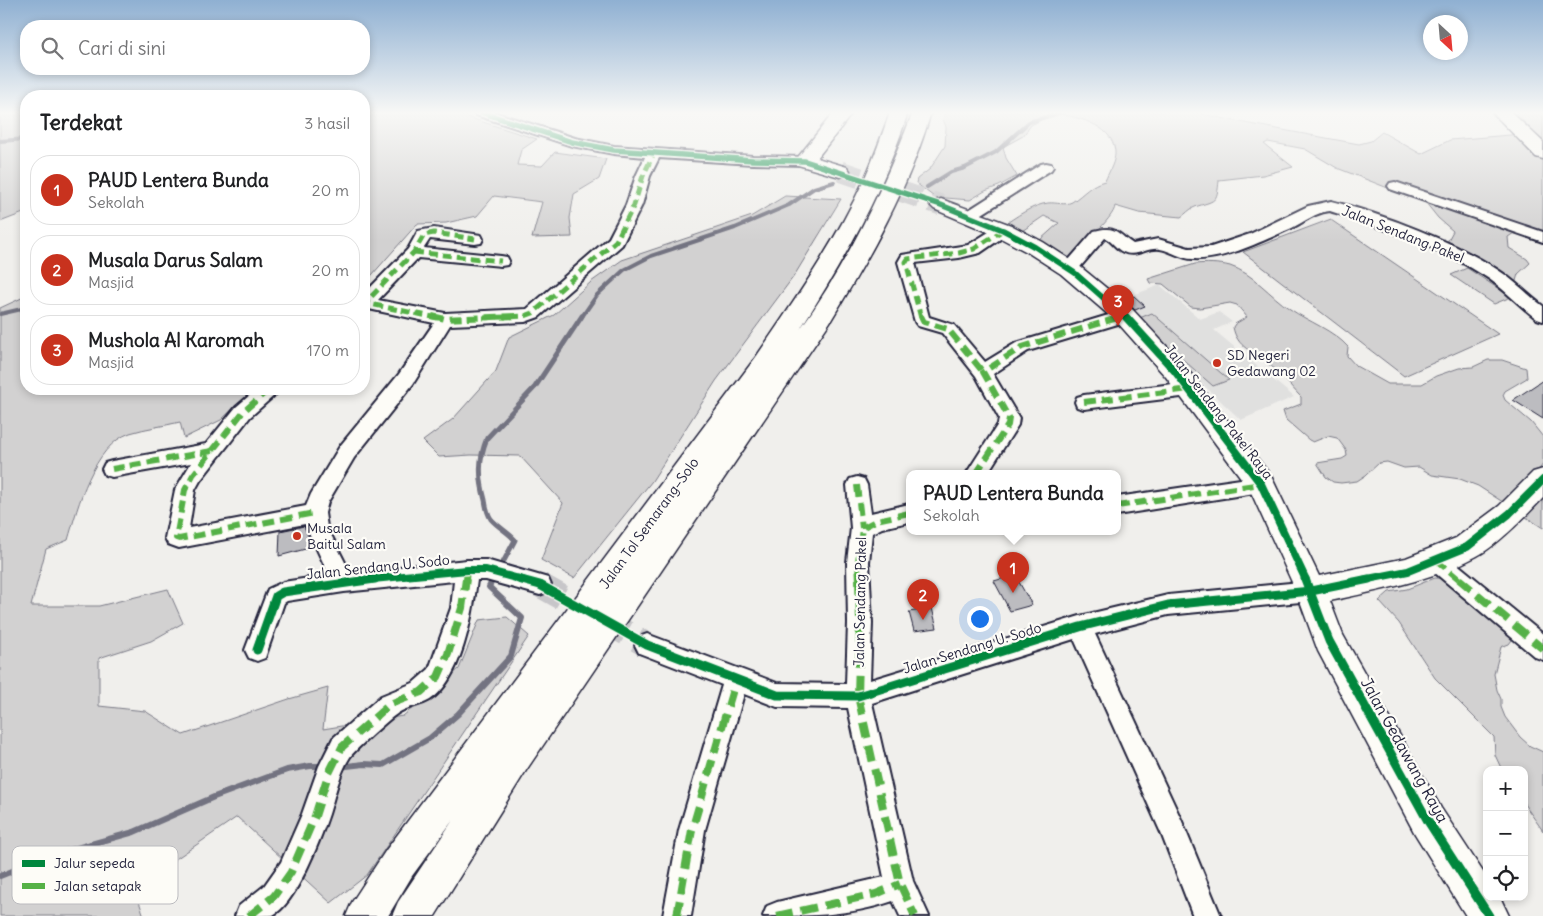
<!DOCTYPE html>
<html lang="id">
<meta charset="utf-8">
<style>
:root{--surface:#fff;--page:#f6f6f6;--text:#202124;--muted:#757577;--line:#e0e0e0;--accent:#c8321e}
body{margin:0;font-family:Delius,sans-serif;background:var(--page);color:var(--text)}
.controls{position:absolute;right:15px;bottom:15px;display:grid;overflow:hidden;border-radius:10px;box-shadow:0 2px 8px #0003}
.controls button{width:45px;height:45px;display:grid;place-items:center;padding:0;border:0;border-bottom:1px solid var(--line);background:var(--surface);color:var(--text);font:25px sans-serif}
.compass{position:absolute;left:1423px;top:15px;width:45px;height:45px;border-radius:50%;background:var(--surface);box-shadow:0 2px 8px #0003;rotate:154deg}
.you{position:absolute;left:979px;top:618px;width:18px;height:18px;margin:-12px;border:4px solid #fff;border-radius:50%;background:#1a73e8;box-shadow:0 0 0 8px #1a73e833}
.badge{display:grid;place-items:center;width:32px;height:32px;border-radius:50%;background:var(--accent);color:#fff;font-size:16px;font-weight:700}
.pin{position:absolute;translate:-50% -41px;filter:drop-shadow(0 1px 2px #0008)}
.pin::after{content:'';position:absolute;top:26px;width:18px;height:15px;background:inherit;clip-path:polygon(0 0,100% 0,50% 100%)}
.popup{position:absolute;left:906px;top:470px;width:215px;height:65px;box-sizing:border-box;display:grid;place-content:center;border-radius:10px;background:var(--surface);filter:drop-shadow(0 1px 4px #0005);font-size:16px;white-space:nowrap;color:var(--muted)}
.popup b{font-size:19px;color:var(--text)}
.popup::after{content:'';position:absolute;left:50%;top:100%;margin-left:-10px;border:10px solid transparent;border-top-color:var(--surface)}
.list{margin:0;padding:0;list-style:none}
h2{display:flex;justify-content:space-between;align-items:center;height:65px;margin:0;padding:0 20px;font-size:21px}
h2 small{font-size:16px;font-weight:400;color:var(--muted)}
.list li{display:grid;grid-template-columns:32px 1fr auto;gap:15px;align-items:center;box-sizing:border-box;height:70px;margin:0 10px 10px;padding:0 10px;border:1px solid var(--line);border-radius:20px}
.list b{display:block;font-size:19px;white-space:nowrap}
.list p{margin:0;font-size:16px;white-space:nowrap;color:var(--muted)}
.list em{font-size:16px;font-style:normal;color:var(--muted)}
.icon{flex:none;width:28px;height:28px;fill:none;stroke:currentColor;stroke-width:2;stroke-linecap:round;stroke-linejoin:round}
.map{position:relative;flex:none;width:1543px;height:916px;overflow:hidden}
.search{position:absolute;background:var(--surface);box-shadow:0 2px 8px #0003;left:20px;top:20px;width:350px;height:55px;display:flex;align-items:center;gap:12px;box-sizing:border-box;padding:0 18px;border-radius:20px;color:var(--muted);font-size:19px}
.panel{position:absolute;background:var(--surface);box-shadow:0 2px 8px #0003;left:20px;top:90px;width:350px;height:305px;border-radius:20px}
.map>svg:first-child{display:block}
</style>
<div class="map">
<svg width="1543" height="916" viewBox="0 0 1543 916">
<rect width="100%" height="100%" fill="#f0efec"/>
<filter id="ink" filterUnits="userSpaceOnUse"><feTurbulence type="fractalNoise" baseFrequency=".02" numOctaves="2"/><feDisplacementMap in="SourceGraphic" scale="10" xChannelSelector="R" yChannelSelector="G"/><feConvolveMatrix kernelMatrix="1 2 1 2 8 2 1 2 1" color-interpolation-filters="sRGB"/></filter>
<g filter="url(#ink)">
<polygon fill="#e0e0df" points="1160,285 1200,319 1219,312 1232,322 1214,330 1294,397 1241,420 1115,302"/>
<g fill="#d2d1d1" stroke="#7a7a86">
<polygon points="0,112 26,112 26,212 0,222"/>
<polygon points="364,112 451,112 537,139 521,150 517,165 542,166 555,152 606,159 599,179 574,194 570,218 572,237 532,238 542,202 494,196 477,216 446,223 417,224 364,284"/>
<polygon points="945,112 1049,112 1041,120 1031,125 1023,136 1003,147 1006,158 1017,176 999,186 985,191 970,200 934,197 916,183 917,179 930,169 945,146 946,127 943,119"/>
<path d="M1052 112H1192L1250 124 1359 144 1371 141 1382 132 1421 154 1450 140 1534 133 1515 112H1543V239L1514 233 1508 237 1509 248 1527 259 1530 263 1518 274 1516 281 1510 284 1446 244 1453 231 1438 218 1426 203 1337 168 1305 149 1268 142 1264 144 1293 167 1263 175 1219 180C1217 204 1215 200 1195 207 1189 209 1186 214 1181 217L1139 213 1115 206C1114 219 1078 248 1068 259L1040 240 1059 223 1044 216 1019 233 1002 226C1016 217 1032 205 1048 203 1057 202 1064 206 1072 202 1084 194 1091 184 1105 181 1109 172 1116 160 1115 151 1112 123 1074 117 1052 112Z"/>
<polygon points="785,196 841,199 794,276 716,381 652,481 574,578 541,560 563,503 520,456 471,455 439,457 423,441 453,419 496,371 509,337 554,315 591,282 622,260 752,216"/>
<polygon points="1331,219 1331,220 1498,334 1404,376 1243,252"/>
<path d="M1195 264C1205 263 1219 263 1230 266 1253 273 1270 296 1290 309 1309 322 1333 330 1348 347L1347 356 1356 366 1388 384H1422L1436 376 1459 368 1473 367 1488 360H1502L1526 368 1527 378 1505 391 1503 395 1505 400 1531 422 1543 437V464L1536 474 1543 484V528L1478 486 1460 479 1432 475 1419 467 1404 468 1387 462 1379 463 1366 475 1357 481 1341 483 1333 482 1326 477 1317 463 1342 459 1347 456 1346 450 1337 438 1328 436 1313 442 1309 440 1286 420 1283 411 1301 404V397C1290 386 1280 372 1267 363 1253 351 1237 348 1233 327L1235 324 1247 317 1237 305 1230 303 1200 308 1191 307 1163 284 1150 283 1148 279Z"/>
<polygon points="1467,268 1511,297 1494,304 1451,275"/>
<path d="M26 296V389H254L221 420 184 438 180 422C164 426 146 428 130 433 93 446 78 506 68 540L46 549 31 606H99L168 589 183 623 151 641 99 658V706L145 711 183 735 289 699 328 688 323 729 403 716 459 669 479 620 507 617 529 636 367 875 331 903 237 817 167 865 137 896 144 916H0V308Z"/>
<polygon points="1152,313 1229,380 1213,386 1137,319"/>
<polygon points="1435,578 1453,579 1515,636 1509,644 1501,647 1494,674 1497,690 1501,699 1501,707 1505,717 1520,737 1530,746 1543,752 1543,831 1524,804 1524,770 1502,770 1495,755 1494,737 1435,678 1399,623 1379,601 1389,592 1407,589"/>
</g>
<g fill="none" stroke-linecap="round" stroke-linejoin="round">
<g stroke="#737381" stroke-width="4">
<polyline points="0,141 26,139"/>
<polyline points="927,187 951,172 965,168 996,152 1029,122 1062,112"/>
<polyline points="0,314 26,308"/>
<polyline points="581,318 597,295 624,270 651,256 735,228 789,205 814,188 834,182"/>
</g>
<g stroke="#737381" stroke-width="5">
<path d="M499 570 515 540C508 532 498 527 491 519 487 513 486 507 485 500 479 478 478 460 487 438L535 387 582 316"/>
<polyline points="492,580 494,577"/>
</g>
<g stroke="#737381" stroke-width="6">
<polyline points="338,767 364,764 383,765 430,738 458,714 511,656 522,618 489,587 493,579"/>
<polyline points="0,876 52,855 134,832 214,797 287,770 310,766 324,766"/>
</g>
</g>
<g fill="#bcbcc0" stroke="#22223b">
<polygon points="1134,296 1145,306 1135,310 1124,300"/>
<polygon points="1543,380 1543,419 1513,400"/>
<polygon points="304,526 313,547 279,556 280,531"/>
<polygon points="1015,575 1032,605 1010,611 994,581"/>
<polygon points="932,608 937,628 914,631 909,612"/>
</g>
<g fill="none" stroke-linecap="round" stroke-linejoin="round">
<polyline stroke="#c7c6c9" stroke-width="25" stroke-dasharray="25 12" stroke-linecap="butt" points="540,585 647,645"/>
<polyline stroke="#c7c6c9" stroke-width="21" stroke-dasharray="21 11" stroke-linecap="butt" points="840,171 941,205"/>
<defs>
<g id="street">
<path d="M474 112H494L575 138 614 146 753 156 805 157 810 158 812 161 810 164 805 165 753 164 659 158 650 176 642 205 622 245 539 317 525 322 450 325 413 384 354 458 328 502 325 513 327 527 350 572 467 560H486L548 578 551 585 548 592 540 595 486 580H477C473 614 461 681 430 700 420 706 407 707 398 713 389 719 356 749 350 757 339 774 335 795 329 814 321 838 296 904 273 915 266 916 243 916 235 916L239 906 264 886 281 862 302 814 319 766 333 738 381 696 413 683 429 669 451 608 454 581 344 592 287 601 284 603 265 658 257 661 249 658 245 650 268 589 283 582 329 575 305 524 179 548 168 544 165 538 175 490 191 463 112 477 105 475 102 469 105 463 112 461 206 444 236 407 257 389H278L276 394 250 417 200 481 195 490 189 528 306 506 311 494 340 446 399 374 434 323 364 308V294L408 249 418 231 434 228 481 235 483 239 481 243 475 244 430 239 424 248 501 256 507 257 509 261 507 265 501 266 418 258 378 300 445 313 527 309 609 238 626 205 636 176 645 157 614 154 572 146 476 115Z"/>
<polygon points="1046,163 1051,164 1053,167 1051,170 974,219 964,219 961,216 964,213 1041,164"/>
<polygon points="1395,182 1543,232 1543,242 1390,189 1388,186 1390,183"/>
<path d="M1331 201C1382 214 1454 241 1498 270 1514 280 1528 295 1543 306V321L1537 319C1518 305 1503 287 1483 275 1436 245 1382 228 1330 211 1316 212 1304 222 1292 228 1264 240 1224 261 1193 259 1181 259 1172 251 1160 249 1147 247 1136 258 1123 252 1116 249 1112 241 1105 238L1075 273 1069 274 1063 273 1061 269 1094 231C1116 225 1117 233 1133 244L1158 239 1189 248 1211 247 1250 234 1308 206Z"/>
<polygon points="1003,225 1009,227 1011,230 1009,233 980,253 959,258 915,263 929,317 954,325 985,362 1016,343 1125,310 1131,312 1134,316 1131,320 1028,351 993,374 1019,418 1018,425 987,474 966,474 998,424 999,418 976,376 942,333 918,326 915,322 898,262 902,255 908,254 968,245 997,227"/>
<polygon points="1189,382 1196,384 1198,389 1196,394 1189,396 1084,409 1077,407 1075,402 1077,397 1084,395"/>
<polygon points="1261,476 1268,478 1271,484 1268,490 1261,492 1117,515 1117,497"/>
<path d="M857 477 864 479 867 485 871 513 909 504V522L882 528 872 533 869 562 872 623 870 680 1080 616 1168 595 1311 581 1319 584 1322 591 1319 598 1311 601 1168 615 1095 634 1181 819 1221 916H1193L1161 833 1074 639 872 703 913 881 929 916H900L893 901C848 916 810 916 763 916L767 906 777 902 884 877 848 708 777 707 744 694 705 830 691 916H663L679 830 722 685 639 653 635 645 639 637 647 634 777 683 846 684 848 623 847 562 851 528 847 485 850 479Z"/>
<polygon points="1436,551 1444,553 1543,634 1543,660 1535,657 1428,567 1425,560 1428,553"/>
</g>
<g id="secondary">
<polygon points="834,112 853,112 817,158 847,167 850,171 847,175 840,177 798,165 795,161"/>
<polygon points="1492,112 1511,112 1543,142 1543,159 1536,157"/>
<path d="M941 199 1011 225 1043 242 1077 264 1133 310 1184 365 1271 476 1319 576 1406 558 1456 538 1499 506 1533 472 1543 469V498C1526 516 1498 545 1477 556 1431 581 1380 590 1330 601L1343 635 1441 808 1487 878V897H1500L1509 916H1466L1415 834 1318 651 1296 591 1250 490 1166 377 1117 322 1061 274 1027 252 995 235 934 209 930 205 934 201Z"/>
</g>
<path id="highway" d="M890 112H908C884 191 844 260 800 329 848 262 883 189 913 112H931C910 186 870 256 830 322L527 769 435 916H392L398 902 453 820 412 876 388 916H346L352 902 386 850 756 357C795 300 835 243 864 180 874 158 882 135 890 112Z"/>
</defs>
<use href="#street" stroke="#22223b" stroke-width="4"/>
<use href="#secondary" stroke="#22223b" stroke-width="3"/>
<use href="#highway" stroke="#22223b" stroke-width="3"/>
<use href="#street" fill="#fdfcf7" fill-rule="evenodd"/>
<use href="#secondary" fill="#fdfcf7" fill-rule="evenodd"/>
<use href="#highway" fill="#fdfcf7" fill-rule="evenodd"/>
<g stroke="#55b146" stroke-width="5" stroke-dasharray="9 5" stroke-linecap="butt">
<polyline points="414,252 501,261"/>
<polyline points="438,318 365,303 414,252 424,235 434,233 475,239"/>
<polyline points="483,318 525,316 533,313 616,241 634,205 643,176 654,153"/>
<polyline points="921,318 906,262 908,259 959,253 974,249 1003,230"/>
<polyline points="1120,318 1125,316"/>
</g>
<g stroke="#55b146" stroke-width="6" stroke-dasharray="12 6" stroke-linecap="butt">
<polyline points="432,316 445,319 517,316"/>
<polyline points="921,316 924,322 948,329 983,372"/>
<polyline points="269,389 243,412 193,475 185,490 176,538 179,539 314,513"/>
<polyline points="1084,402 1189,389"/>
<polyline points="112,469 212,451"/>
<polyline points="976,474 1008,425 1009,418 983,372 1022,347 1124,316"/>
<polyline points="857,485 862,528"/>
<polyline points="1117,506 1261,484"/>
<polyline points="1436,560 1460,580"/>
<polyline points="466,580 467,570"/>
<polyline points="859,580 858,562 862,528 877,520 909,513"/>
</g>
<g stroke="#55b146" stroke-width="8" stroke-dasharray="16 8" stroke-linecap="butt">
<polyline points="859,579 860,623 858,696 900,884 915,916"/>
<polyline points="1459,579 1543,649"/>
<polyline points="249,916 274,896 291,872 315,816 328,775 342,747 390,704 421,692 438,677 448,654 462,608 466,579"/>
<polyline points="677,916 692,830 736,679"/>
<polyline points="777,916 876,894 900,884"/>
</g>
<defs>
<polyline id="cycleway-far2" points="481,112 572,142 614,150 753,160 805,161 941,205 1003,230 1035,247 1075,273 1126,318"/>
<g id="cycleway-far1">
<polyline points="1125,316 1175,371 1261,484 1306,580"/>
<polyline points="362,580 467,570 486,570 523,580"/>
<polyline points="1363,580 1408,571 1467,547 1509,514 1543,480"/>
</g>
<g id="cycleway">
<polyline points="518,579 540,585 647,645 777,695 858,696 1080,627 1168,605 1311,591 1369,579"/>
<polyline points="1305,579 1329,641 1428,821 1489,916"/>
<polyline points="257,650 276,596 283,592 375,579"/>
</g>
</defs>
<use href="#cycleway-far2" stroke="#fdfcf7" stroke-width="8"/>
<use href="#cycleway-far1" stroke="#fdfcf7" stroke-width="11"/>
<use href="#cycleway" stroke="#fdfcf7" stroke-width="12"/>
<use href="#cycleway-far2" stroke="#00873e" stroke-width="5.5"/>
<use href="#cycleway-far1" stroke="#00873e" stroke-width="8"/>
<use href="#cycleway" stroke="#00873e" stroke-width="9"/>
</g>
</g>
<linearGradient id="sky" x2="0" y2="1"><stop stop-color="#8fb0d2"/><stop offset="0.47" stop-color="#f8f8f6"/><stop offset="1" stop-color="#f8f8f6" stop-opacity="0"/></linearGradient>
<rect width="1543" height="240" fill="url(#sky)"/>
<g fill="#c8321e" stroke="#fdfcf7" stroke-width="2">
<circle cx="1217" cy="363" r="5"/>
<circle cx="297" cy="536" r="5"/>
</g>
<g text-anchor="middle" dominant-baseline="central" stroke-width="4.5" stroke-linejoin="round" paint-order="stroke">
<g font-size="14" fill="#22223b" stroke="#fdfcf7">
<text transform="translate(1403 234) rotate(22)">Jalan Sendang Pakel</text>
<text transform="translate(1219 412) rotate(52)">Jalan Sendang Pakel Raya</text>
<text transform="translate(649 523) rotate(-54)">Jalan Tol Semarang–Solo</text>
<text transform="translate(378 567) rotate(-6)">Jalan Sendang U. Sodo</text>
<text transform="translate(860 602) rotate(-89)">Jalan Sendang Pakel</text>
<text transform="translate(972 648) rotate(-17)">Jalan Sendang U. Sodo</text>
</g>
<g font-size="14" fill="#22223b" stroke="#fdfcf7" text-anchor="start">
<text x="1227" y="355">SD Negeri<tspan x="1227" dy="16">Gedawang 02</tspan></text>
<text x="307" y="528">Musala<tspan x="307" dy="16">Baitul Salam</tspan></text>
</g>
<g font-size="16" fill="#22223b" stroke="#fdfcf7">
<text transform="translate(1405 750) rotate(61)">Jalan Gedawang Raya</text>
</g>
</g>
<rect x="12" y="846" width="166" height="58" rx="8" fill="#fdfcf7" stroke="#bbbbbf" stroke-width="1"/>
<rect x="22" y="860" width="23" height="7" fill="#00873e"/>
<rect x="22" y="883" width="23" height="6" fill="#55b146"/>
<g font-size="14" fill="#22223b">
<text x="54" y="868">Jalur sepeda</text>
<text x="54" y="891">Jalan setapak</text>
</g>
</svg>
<div class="controls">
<button>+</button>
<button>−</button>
<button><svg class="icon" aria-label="locate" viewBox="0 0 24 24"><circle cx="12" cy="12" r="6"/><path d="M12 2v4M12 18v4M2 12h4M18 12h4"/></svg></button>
</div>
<svg class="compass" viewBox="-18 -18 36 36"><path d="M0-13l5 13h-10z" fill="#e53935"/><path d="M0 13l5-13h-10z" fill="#757577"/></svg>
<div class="you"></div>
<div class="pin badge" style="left:1013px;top:593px">1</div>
<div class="popup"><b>PAUD Lentera Bunda</b>Sekolah</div>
<div class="pin badge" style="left:923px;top:620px">2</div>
<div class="pin badge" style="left:1118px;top:326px">3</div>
<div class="search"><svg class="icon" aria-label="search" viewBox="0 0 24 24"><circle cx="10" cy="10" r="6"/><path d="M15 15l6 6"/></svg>Cari di sini</div>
<section class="panel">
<h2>Terdekat<small>3 hasil</small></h2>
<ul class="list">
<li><span class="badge">1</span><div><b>PAUD Lentera Bunda</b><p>Sekolah</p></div><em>20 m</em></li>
<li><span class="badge">2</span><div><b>Musala Darus Salam</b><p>Masjid</p></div><em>20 m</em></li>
<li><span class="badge">3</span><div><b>Mushola Al Karomah</b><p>Masjid</p></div><em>170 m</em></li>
</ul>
</section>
</div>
